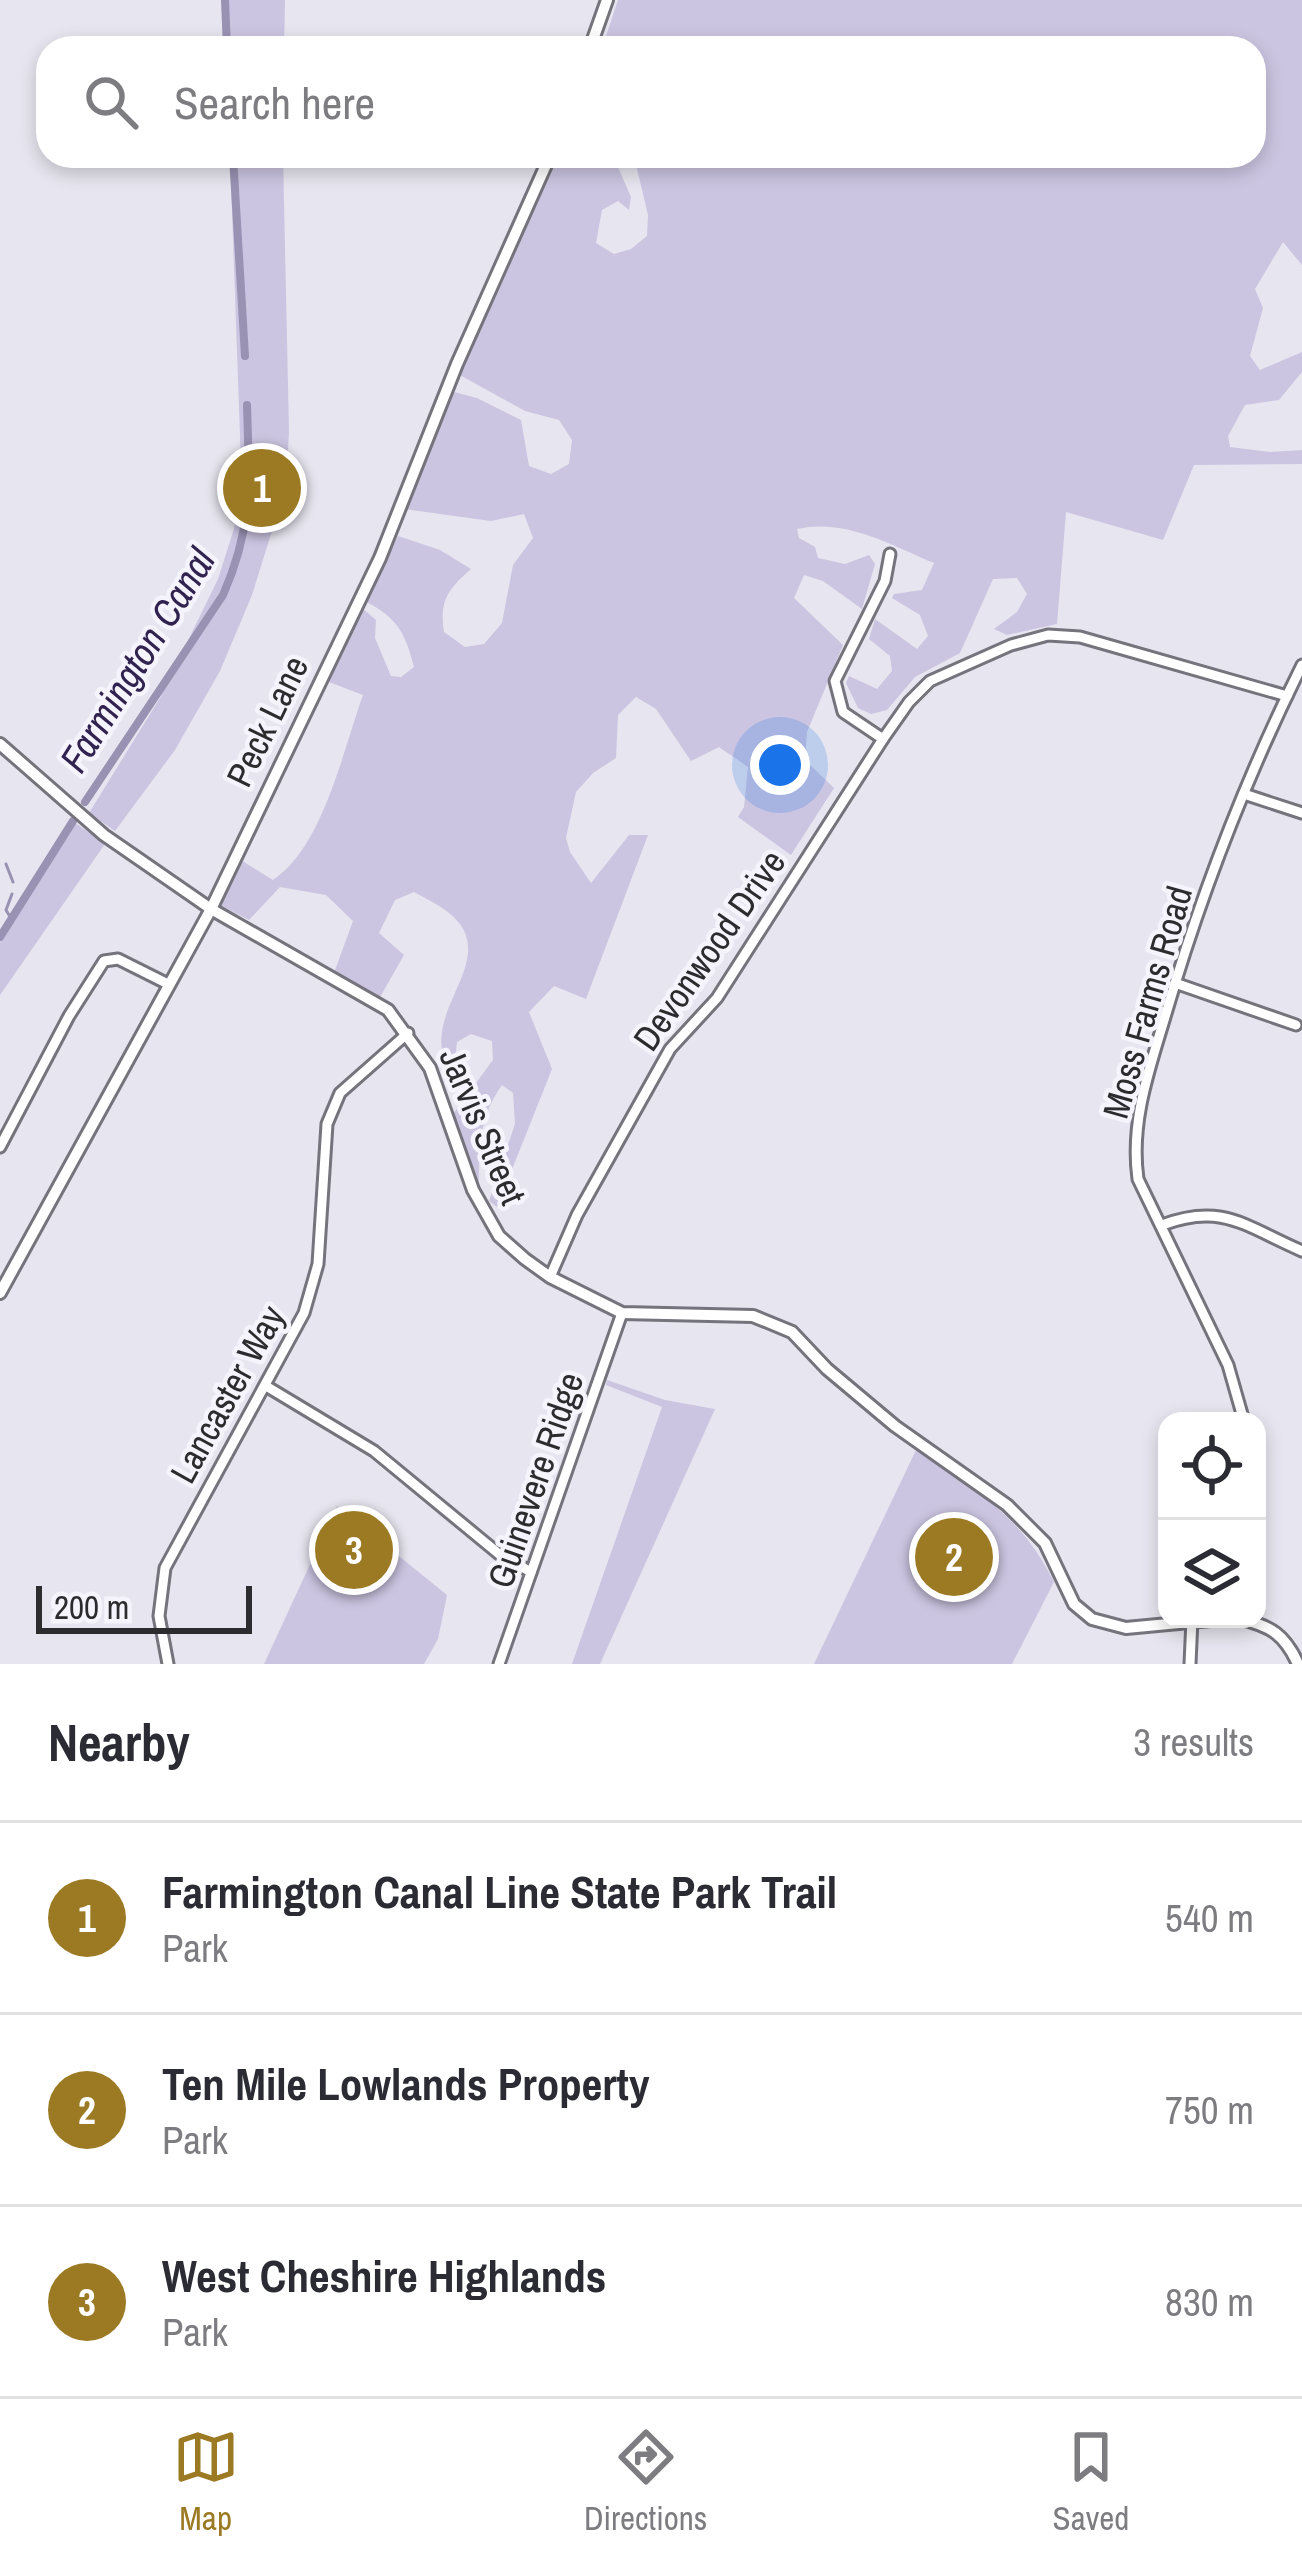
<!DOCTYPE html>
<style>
:root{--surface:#fff;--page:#f2f2f3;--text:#2b2b33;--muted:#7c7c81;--line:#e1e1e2;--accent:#9c7a24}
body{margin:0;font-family:"Archivo Narrow",sans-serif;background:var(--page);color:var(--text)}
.controls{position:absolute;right:36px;bottom:36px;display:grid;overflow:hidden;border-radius:24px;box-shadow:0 6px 18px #0003}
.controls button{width:108px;height:108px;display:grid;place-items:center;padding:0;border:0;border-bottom:3px solid var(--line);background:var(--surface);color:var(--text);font:60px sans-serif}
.scale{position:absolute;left:36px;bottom:30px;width:216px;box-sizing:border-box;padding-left:12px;border:6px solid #2c2b2e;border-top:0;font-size:33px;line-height:42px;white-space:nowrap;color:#2c2b2e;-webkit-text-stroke:9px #f5f3fc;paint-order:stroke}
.you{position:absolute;left:780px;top:765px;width:42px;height:42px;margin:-30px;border:9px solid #fff;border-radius:50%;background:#1a73e8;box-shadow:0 0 0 18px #1a73e833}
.badge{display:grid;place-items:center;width:78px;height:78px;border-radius:50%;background:var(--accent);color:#fff;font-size:39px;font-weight:700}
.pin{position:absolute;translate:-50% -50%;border:6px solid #fff;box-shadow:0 3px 12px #0006}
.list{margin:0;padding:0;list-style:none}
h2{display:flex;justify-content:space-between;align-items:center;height:156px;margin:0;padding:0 48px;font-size:51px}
h2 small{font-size:39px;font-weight:400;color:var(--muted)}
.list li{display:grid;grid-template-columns:78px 1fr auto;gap:36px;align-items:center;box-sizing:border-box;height:192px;padding:0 48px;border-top:3px solid var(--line)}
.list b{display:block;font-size:45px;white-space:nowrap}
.list p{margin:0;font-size:39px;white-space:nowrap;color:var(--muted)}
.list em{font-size:39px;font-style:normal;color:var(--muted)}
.icon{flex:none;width:66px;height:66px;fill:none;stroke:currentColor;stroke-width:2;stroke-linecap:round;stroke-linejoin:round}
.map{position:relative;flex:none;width:1302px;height:1664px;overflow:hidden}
.search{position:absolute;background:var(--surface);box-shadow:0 6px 18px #0003;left:36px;right:36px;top:36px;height:132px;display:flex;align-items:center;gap:30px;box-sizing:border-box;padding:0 42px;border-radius:36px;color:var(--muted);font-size:45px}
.sheet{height:732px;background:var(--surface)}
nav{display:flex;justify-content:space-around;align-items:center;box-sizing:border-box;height:168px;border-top:3px solid var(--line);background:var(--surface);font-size:33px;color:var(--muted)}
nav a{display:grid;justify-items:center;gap:6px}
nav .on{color:var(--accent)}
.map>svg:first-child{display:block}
</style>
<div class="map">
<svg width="1302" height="1664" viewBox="0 0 1302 1664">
<rect width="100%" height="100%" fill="#e7e5ef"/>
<g fill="#cbc5e1">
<polygon points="225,0 285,0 284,48 227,48"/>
<path d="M618 0H1302V265L1283 242 1255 289 1263 308 1250 356 1260 370 1302 352V372L1279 400 1245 405 1228 436 1230 447 1270 452 1302 450V464L1194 465 1163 540 1066 512 1057 624 1007 635 994 629 1017 612 1027 594 1017 578 993 579 960 653 915 677 887 710 871 714 858 708 846 683 849 676 877 689 892 671 890 656 869 639 875 619 917 649 928 636 920 615 892 598 894 594 922 590 934 563C891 545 845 518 797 529L799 538 815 547 818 558 845 564 869 555 875 564 862 609 823 581 804 575 794 598 843 645 807 732 805 760 834 788 791 855 738 817 744 807 748 767 719 747 691 761 656 709 636 697 618 715 616 758 593 773 576 792 566 838 570 852 591 883 629 835H648L586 999 554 986 529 1012 552 1069 497 1207 489 1201 515 1124 513 1093 502 1085C479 1117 479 1148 479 1187L453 1114 493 1060 492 1041 471 1034 457 1042 454 1068 462 1088C402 1025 495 973 460 924 449 909 430 901 414 892L395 900 379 933 404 955 379 999 334 973 353 921 326 895 280 887 249 920 220 905 241 860 273 880C323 847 343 750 363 695L329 682 362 608 376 620 375 638 391 676 401 677 414 667C405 632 397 618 365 601L398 536 440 550 471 569C448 589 439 601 444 632L465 647 484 644 502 623 513 565 533 538 524 514 491 521 404 509 454 392 477 398 521 420 529 466 551 474 569 464 572 440 559 420 525 411 458 374 559 156H613L631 197 629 210 618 201 602 210 596 243 614 254 631 249 647 236 648 215 634 156H1254V48H602Z"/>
<polygon points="230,156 283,156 289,431 287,469 277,515 252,595 220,671 175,750 115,831 89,813 160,698 218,579 238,516 241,463"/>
<polygon points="74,822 105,844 0,995 0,943 50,860 51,852"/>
<polygon points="607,1380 665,1400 715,1409 600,1664 572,1664 662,1407 606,1385"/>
<path d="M916 1450C978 1494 1018 1511 1054 1582L1012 1664H814Z"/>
<polygon points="337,1506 447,1595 438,1639 424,1664 264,1664"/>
</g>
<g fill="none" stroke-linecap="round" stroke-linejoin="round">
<g stroke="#9a92b3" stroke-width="3">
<polyline points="6,864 13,882"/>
<polyline points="12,894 6,910 12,920"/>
</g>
<g stroke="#9a92b3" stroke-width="8">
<polyline points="225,0 227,48"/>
<polyline points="233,156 245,356"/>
<path d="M85 802 223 595C254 525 249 479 247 405"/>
<polyline points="0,937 73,821"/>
</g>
<defs>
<g id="minor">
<polyline points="883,739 843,712 835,681 885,581 890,554"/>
<polyline points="1244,794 1302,813"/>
<polyline points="1175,983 1296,1025"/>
<polyline points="0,1147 69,1016 104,961 118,959 168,984"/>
<path d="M1162 1225C1223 1202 1246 1227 1302 1251"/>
<polyline points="550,1277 577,1215 670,1049 717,998 883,739 909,702 930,681 1011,645 1048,635 1080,637 1287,696"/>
<polyline points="266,1386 374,1451 499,1554 531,1572"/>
<path d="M1244 1421 1228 1365 1138 1179C1130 1123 1149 1070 1165 1017 1200 897 1246 778 1302 665"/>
<polyline points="168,1664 159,1616 165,1568 304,1313 318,1264 327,1124 340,1093 408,1033"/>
<polyline points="499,1664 622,1313"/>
<polyline points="1190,1664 1192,1619"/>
</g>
<g id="tertiary">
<polyline points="590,48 607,0"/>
<polyline points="0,744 104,835 211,909 388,1010 430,1068 473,1190 499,1236 525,1259 550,1277 622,1313 753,1316 792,1332 827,1369 895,1426 1007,1505 1045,1543 1074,1604 1092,1619 1126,1628 1221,1619"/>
<polyline points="0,1293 211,909 380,558 457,364 550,156"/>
<path d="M1241 1619C1271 1626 1285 1635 1298 1664"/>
</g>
</defs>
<use href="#minor" stroke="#75737b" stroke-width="15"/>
<use href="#tertiary" stroke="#75737b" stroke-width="16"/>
<use href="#minor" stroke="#fff" stroke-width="9"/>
<use href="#tertiary" stroke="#fff" stroke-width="10"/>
</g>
<g text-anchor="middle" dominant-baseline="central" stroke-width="9" stroke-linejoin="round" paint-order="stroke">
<g font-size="36" fill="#2c2b2e" stroke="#f5f3fc">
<text transform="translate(267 721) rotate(-64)">Peck Lane</text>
<text transform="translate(709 950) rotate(-55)">Devonwood Drive</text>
<text transform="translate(1147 1002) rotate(-74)">Moss Farms Road</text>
<text transform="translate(483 1126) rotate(67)">Jarvis Street</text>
<text transform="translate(227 1394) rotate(-61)">Lancaster Way</text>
<text transform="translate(535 1480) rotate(-71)">Guinevere Ridge</text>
</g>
<g font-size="39" font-style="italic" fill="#31234f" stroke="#f5f3fc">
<text transform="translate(137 660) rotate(-58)">Farmington Canal</text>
</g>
</g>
</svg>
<div class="controls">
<button><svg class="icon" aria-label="locate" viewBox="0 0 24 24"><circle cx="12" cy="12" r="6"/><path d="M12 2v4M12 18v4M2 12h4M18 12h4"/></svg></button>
<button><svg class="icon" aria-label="layers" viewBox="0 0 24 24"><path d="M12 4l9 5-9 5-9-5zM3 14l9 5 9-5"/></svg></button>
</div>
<div class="scale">200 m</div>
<div class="you"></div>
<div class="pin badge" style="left:262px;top:488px">1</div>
<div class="pin badge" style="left:954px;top:1557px">2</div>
<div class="pin badge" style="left:354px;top:1550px">3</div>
<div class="search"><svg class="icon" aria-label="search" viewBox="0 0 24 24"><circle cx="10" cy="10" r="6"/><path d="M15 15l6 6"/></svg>Search here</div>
</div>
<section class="sheet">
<h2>Nearby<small>3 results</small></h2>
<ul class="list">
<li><span class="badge">1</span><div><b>Farmington Canal Line State Park Trail</b><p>Park</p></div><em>540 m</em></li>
<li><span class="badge">2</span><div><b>Ten Mile Lowlands Property</b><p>Park</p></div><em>750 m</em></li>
<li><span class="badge">3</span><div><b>West Cheshire Highlands</b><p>Park</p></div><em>830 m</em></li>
</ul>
</section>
<nav>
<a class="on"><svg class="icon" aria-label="map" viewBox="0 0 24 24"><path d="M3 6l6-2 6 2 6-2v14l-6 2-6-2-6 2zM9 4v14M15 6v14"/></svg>Map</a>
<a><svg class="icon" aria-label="directions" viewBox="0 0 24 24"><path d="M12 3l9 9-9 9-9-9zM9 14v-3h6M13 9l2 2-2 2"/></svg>Directions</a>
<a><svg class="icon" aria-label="saved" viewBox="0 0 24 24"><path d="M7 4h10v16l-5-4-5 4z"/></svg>Saved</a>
</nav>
